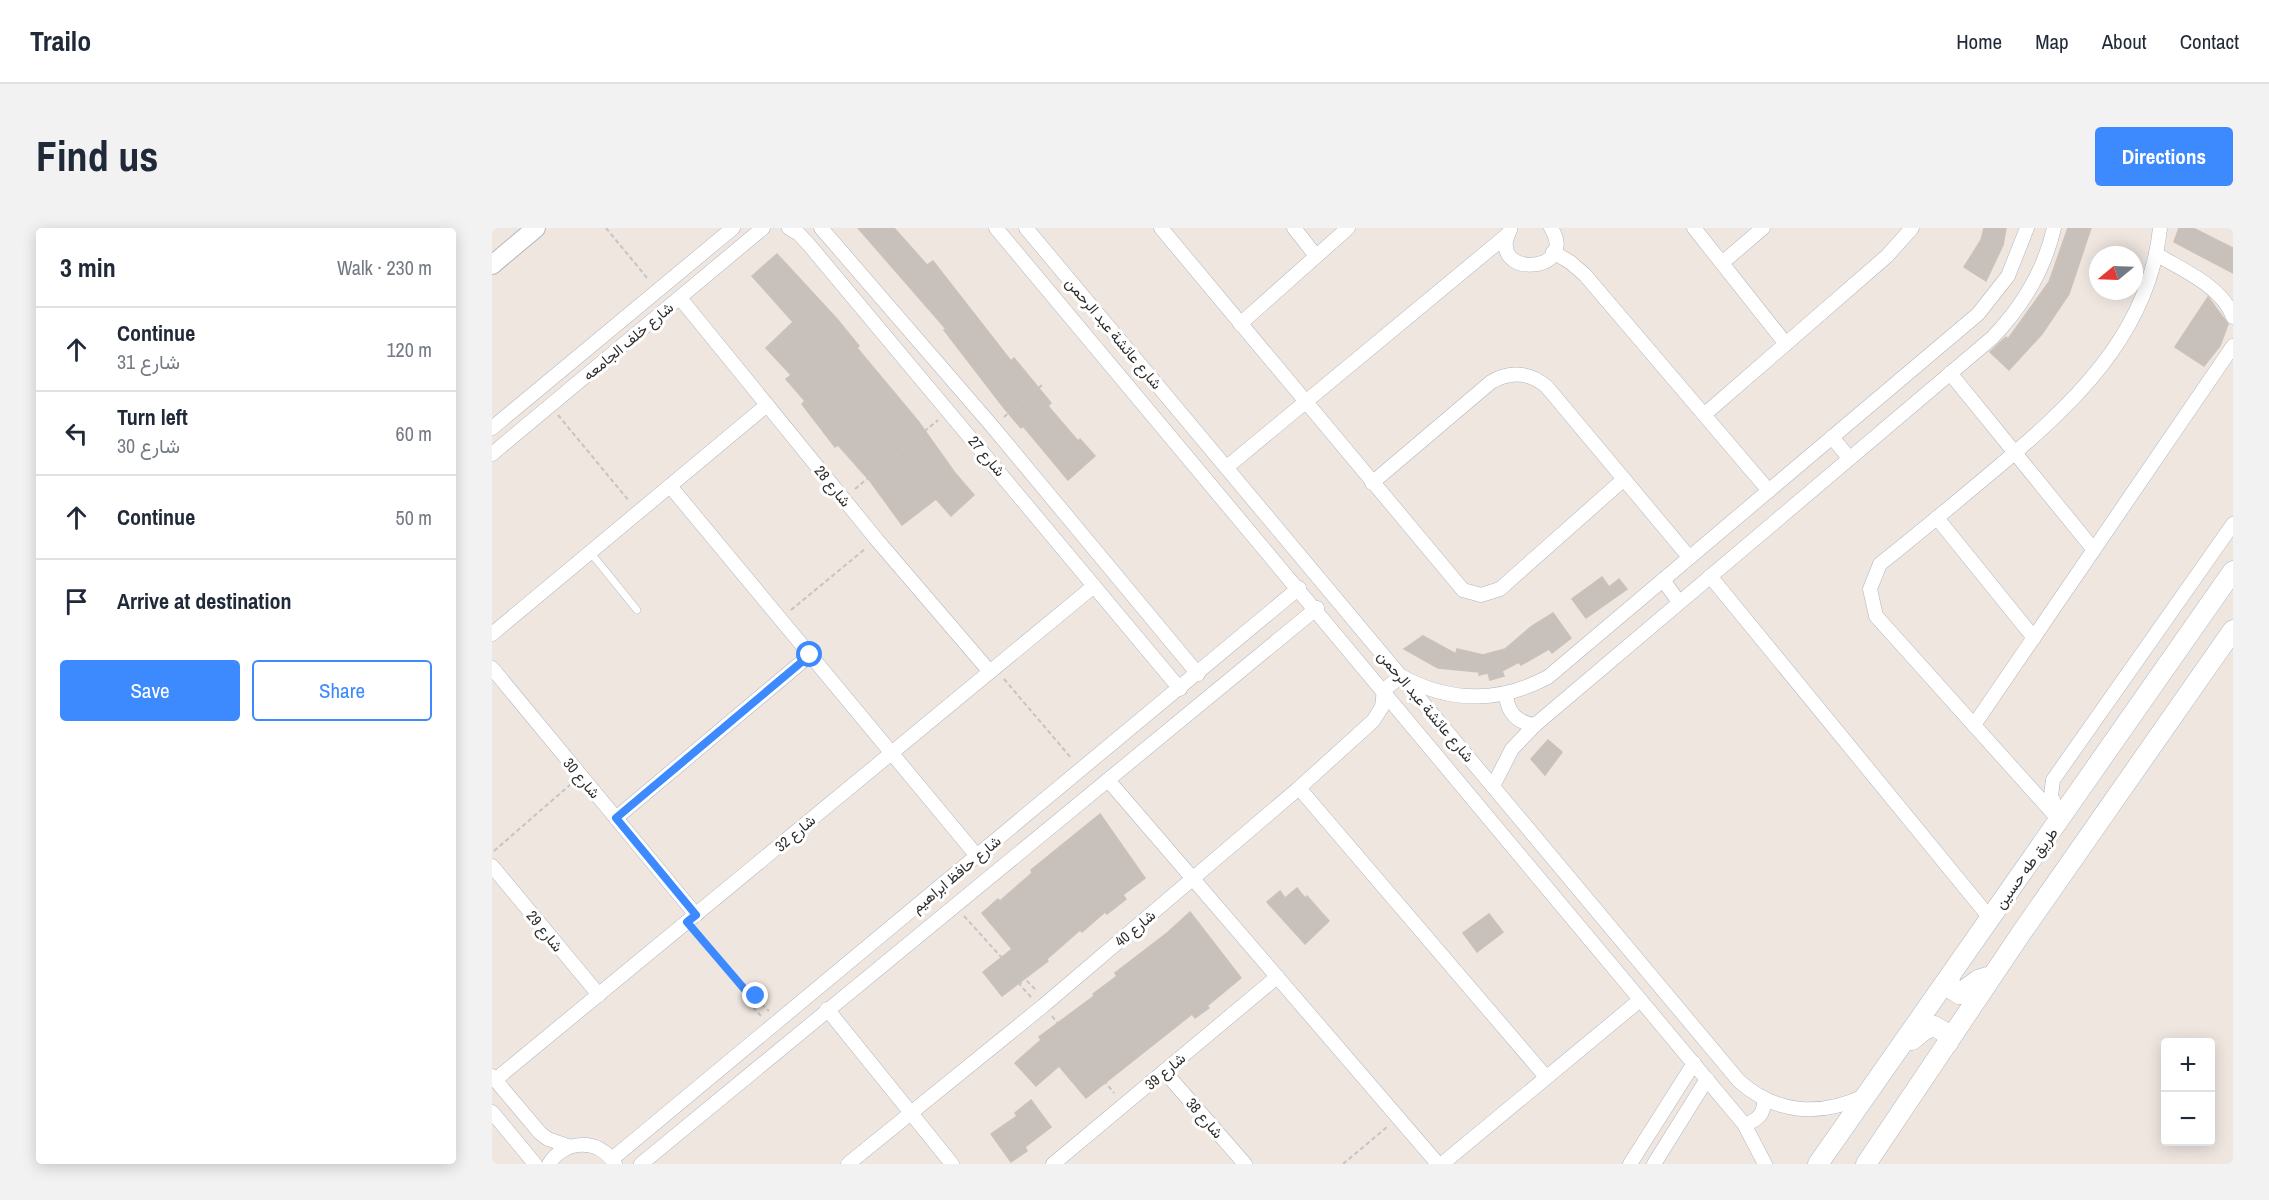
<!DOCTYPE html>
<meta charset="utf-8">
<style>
:root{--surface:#fff;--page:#f2f2f3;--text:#1f2937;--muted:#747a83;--line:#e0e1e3;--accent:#3d8aff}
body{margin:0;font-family:"Archivo Narrow",Vazirmatn,sans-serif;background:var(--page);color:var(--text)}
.controls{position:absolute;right:18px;bottom:18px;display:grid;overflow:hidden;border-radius:6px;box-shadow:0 3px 15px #0003}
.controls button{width:54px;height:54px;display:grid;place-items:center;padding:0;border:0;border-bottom:2px solid var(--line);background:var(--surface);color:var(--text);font:30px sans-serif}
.compass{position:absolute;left:1597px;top:18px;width:54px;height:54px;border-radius:50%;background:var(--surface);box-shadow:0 3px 15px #0003;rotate:251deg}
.stop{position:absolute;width:18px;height:18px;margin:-14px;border:4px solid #3d8aff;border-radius:50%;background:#fff}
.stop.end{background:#3d8aff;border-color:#fff;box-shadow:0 2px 6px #0008}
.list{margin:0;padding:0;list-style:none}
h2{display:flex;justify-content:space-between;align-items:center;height:78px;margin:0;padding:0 24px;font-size:26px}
h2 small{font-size:20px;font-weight:400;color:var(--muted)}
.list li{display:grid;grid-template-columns:39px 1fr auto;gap:18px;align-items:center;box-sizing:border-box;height:84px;padding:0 24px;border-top:2px solid var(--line)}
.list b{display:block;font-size:22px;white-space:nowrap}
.list p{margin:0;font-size:20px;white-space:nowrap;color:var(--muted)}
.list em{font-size:20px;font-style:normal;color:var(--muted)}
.actions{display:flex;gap:12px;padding:18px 24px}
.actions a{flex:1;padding:14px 0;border:2px solid var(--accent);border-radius:6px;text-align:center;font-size:21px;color:var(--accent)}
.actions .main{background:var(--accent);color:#fff}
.icon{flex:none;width:33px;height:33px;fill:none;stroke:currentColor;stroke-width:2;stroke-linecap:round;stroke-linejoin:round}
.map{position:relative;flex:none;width:1741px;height:936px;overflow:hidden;border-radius:6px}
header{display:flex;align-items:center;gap:36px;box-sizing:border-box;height:84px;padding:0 30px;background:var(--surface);border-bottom:2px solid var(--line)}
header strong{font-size:28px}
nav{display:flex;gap:33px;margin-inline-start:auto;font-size:21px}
.intro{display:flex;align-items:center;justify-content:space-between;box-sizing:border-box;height:144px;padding:0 36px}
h1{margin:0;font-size:42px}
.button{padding:15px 27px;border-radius:6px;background:var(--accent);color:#fff;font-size:21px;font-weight:700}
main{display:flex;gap:36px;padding:0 36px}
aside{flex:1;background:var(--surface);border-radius:6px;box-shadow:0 3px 15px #0003}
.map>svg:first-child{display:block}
</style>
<header>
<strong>Trailo</strong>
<nav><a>Home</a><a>Map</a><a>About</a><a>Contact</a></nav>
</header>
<div class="intro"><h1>Find us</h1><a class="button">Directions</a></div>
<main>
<aside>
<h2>3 min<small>Walk · 230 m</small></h2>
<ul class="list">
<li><svg class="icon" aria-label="ahead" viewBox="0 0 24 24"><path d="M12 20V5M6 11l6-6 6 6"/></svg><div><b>Continue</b><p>شارع 31</p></div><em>120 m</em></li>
<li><svg class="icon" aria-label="left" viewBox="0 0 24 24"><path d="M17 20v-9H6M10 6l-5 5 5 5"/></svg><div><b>Turn left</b><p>شارع 30</p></div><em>60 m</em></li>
<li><svg class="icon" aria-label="ahead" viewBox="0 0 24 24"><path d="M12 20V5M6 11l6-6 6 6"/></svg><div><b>Continue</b></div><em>50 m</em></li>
<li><svg class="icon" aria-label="arrive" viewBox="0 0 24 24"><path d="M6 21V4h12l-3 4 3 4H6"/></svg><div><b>Arrive at destination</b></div></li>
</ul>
<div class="actions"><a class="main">Save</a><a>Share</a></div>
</aside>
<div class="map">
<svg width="1741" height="936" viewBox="0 0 1741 936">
<rect width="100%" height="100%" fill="#efe6e0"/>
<g fill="#c8c1bb" stroke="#cbc1b9" stroke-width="1.5">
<polygon points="366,0 402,0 435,37 441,33 519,133 522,130 559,175 556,178 586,213 588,211 603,228 576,252 531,198 529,200 512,180 452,102 454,101"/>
<polygon points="1492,0 1514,0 1511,17 1494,53 1472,39 1489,12"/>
<polygon points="1576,0 1599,0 1577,66 1550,106 1517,142 1498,124 1514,109 1516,111 1557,54"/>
<polygon points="1687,0 1701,0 1741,20 1741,45 1682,14"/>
<polygon points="285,26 345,91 367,118 365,120 426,193 463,245 482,267 459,288 444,271 410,297 378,253 346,217 343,219 310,176 313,173 294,151 299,147 274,120 301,94 260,48"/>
<polygon points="1716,69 1736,96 1728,118 1712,138 1683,119"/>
<polygon points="1110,349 1117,359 1127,351 1135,361 1094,390 1080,371"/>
<polygon points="1061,385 1079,410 1060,425 1057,421 1029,437 1027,434 1010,443 1012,448 998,452 996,445 987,447 987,444 946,440 912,421 931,408 964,426 965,421 991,427 1013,421 1040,398"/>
<polygon points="1056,512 1070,524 1053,547 1039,531"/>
<polygon points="608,586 653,650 631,667 634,671 615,686 613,684 590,704 588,702 555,731 556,733 510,768 491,744 520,721 490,685 506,671 508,673 540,645 539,642"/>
<polygon points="805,660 813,670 815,668 837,693 813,716 775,674 788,663 793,670"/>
<polygon points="698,684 749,750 715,778 717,780 703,790 700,786 594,870 567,838 544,858 523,835 549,812 547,809 602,768 601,766 625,748 623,745 675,705"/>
<polygon points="997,686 1011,704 985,724 971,705"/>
<polygon points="539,872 559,899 533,919 535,923 519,934 499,906 525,888 523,885"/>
</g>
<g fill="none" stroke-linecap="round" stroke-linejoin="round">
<defs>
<polyline id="service" points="98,324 145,382"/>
<g id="minor">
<polyline points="297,0 307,6 318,18 688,461"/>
<polyline points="329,0 500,198 706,446"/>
<polyline points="504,0 1252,896 1273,936"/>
<path d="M534 0 1247 853C1284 886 1328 889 1372 868"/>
<polyline points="669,0 971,362 989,367 1008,361 1132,251"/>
<polyline points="802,0 824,28"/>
<polyline points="1202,0 1294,116"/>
<path d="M1018 2C993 51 1088 46 1059 0"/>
<polyline points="1061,24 1078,34 1093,47 1277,263"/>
<path d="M1664 26C1690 42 1730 58 1741 89"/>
<polyline points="1230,35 1271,0"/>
<polyline points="188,70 385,312 498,444"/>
<polyline points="748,96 856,0"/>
<polyline points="1458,145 1602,322"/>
<polyline points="1213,186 1395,28 1420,0"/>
<polyline points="0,200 241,0"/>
<polyline points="1340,209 1357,230"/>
<polyline points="0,226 271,0"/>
<polyline points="735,239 1015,7"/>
<path d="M880 255 999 154C1018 143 1038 144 1055 159L1197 329"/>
<polyline points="178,258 485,628"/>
<polyline points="1445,290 1542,410"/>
<polyline points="1218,348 1498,690"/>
<polyline points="1171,352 1187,374"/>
<polyline points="0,406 275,177"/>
<polyline points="0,440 204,687"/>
<path d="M1014 466C1015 484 1025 495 1043 497"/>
<polyline points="1482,497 1741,118"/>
<polyline points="616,552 946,936"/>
<path d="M1001 558 1020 521 1043 497 1500 110C1531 78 1552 43 1562 0"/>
<polyline points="807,560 1054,849"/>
<polyline points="1567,585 1559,568 1561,552 1741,296"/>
<polyline points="124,590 318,427"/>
<path d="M1568 593 1384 388 1378 361 1388 336C1426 306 1463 275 1500 244 1578 179 1657 108 1668 0"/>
<polyline points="0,638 107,767"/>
<polyline points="335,781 460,936"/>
<polyline points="672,843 753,936"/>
<polyline points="0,848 48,905 56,911 76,918"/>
<polyline points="3,852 602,358"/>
<polyline points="0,884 43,936"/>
<path d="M1252 896C1266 893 1273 885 1272 871"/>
<polyline points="120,931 807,360"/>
<path d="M57 936C72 911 108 910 123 936"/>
<polyline points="149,936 825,380"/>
<path d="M356 936 551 778 807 560 881 493 890 479 892 462 909 448C958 475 1007 475 1056 449L1486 86 1516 48 1535 0"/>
<polyline points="561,936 785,749"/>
<polyline points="950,936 1148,772"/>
<polyline points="1138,936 1202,835"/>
<polyline points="1162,936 1215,851"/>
</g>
<polyline id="tertiary" points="0,37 44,0"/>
<g id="secondary">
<polyline points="1458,749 1457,759 1467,766 1486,752 1495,749"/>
<polyline points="1420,812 1432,802 1442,798 1454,805 1456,815"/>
<polyline points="1326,936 1741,343"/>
<polyline points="1374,936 1530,704 1741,402"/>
</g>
</defs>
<use href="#service" stroke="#b0b6be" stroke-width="8"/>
<use href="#minor" stroke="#b0b6be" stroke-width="15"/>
<use href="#tertiary" stroke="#b0b6be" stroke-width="20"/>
<use href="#secondary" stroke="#b0b6be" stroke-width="21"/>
<g stroke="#c4c4c4" stroke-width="2" stroke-dasharray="4.5 3" stroke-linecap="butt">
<polyline points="114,0 156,51"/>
<polyline points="66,187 137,273"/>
<polyline points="512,189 550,157"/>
<polyline points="363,261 446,192"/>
<polyline points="299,382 373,321"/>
<polyline points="512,451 580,531"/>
<polyline points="2,623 79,556"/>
<polyline points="472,688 529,751"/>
<polyline points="203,703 260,770"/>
<polyline points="539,769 528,757 531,749 545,763"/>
<polyline points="269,788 257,775 261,768 277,783"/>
<polyline points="560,788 622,865"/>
<polyline points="851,936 895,899"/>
</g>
<use href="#service" stroke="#fff" stroke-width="7"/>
<use href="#minor" stroke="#fff" stroke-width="14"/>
<use href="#tertiary" stroke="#fff" stroke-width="18"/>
<use href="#secondary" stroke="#fff" stroke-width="20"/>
</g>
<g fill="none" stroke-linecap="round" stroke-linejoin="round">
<polyline stroke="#3d8aff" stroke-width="8" points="264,768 260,770 195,694 204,687 124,590 318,427"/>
</g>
<g text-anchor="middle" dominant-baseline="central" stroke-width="6" stroke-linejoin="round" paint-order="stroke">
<g font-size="15" fill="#2e2e2e" stroke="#fff">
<text transform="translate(622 105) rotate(50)">شارع عائشة عبد الرحمن</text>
<text transform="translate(136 113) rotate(-40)">شارع خلف الجامعه</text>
<text transform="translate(495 228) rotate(50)">شارع 27</text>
<text transform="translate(341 258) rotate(51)">شارع 28</text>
<text transform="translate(934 478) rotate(50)">شارع عائشة عبد الرحمن</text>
<text transform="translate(90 550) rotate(50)">شارع 30</text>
<text transform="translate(303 605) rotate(-40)">شارع 32</text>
<text transform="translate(1534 640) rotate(-54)">طريق طه حسين</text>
<text transform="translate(464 646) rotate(-40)">شارع حافظ ابراهيم</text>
<text transform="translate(643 700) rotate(-40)">شارع 40</text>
<text transform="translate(53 703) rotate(51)">شارع 29</text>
<text transform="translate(673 843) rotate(-40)">شارع 39</text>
<text transform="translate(713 890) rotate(49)">شارع 38</text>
</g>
</g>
</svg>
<div class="controls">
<button>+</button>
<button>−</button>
</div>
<svg class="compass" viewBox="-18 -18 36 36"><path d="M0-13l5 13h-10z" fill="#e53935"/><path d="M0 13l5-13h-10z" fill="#747a83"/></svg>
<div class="stop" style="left:318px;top:427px"></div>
<div class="stop end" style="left:264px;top:768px"></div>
</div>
</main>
